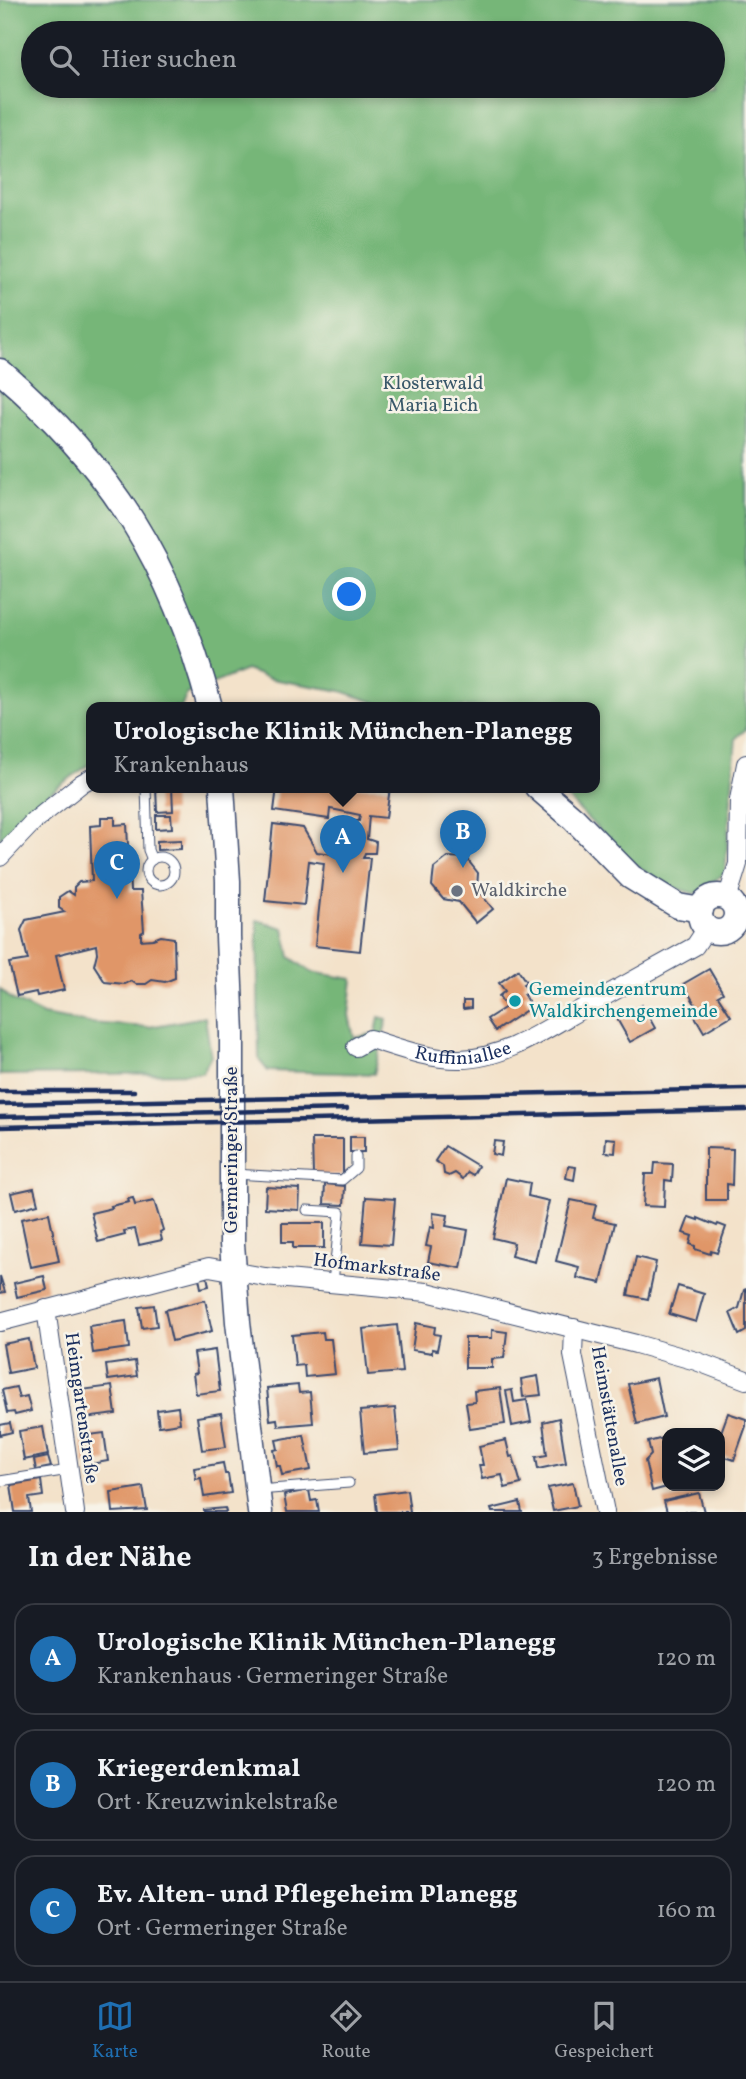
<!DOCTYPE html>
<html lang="de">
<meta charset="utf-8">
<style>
:root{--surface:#171b24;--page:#20242c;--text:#f1f3f6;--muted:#9ea1a6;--line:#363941;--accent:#1f6fb2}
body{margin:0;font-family:Vollkorn,serif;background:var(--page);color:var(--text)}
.controls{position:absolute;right:21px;bottom:21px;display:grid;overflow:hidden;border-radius:14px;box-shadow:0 4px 10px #0003}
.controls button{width:63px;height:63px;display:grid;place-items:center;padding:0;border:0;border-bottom:2px solid var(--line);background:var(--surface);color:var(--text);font:35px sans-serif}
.you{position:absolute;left:350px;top:595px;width:24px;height:24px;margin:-18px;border:5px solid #fff;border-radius:50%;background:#1a73e8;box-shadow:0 0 0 10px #1a73e833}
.badge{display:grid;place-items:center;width:46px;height:46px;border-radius:50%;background:var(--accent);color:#fff;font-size:23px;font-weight:700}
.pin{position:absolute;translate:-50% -58px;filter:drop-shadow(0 2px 4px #0008)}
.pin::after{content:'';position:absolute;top:37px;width:24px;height:21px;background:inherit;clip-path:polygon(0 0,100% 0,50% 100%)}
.popup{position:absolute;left:86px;top:702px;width:514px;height:91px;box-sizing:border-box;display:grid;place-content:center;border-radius:14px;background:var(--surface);filter:drop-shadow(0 2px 5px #0005);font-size:23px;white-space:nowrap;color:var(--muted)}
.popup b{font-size:26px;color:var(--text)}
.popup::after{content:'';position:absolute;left:50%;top:100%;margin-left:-14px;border:14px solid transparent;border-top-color:var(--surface)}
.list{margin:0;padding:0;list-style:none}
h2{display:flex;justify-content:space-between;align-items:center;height:91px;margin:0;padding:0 28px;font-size:30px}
h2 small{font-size:23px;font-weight:400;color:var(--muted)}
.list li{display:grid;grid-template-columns:46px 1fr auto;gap:21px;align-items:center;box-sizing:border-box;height:112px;margin:0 14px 14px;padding:0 14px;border:2px solid var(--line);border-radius:21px}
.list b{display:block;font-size:26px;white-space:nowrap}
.list p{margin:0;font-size:23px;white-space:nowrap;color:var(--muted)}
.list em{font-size:23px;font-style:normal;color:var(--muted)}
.icon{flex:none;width:38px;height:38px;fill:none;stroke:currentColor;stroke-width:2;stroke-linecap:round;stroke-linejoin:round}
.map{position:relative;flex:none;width:746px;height:1512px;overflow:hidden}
.search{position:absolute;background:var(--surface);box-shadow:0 4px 10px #0003;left:21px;right:21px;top:21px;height:77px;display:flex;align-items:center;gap:18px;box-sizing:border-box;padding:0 24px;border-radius:38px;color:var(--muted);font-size:26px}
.sheet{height:469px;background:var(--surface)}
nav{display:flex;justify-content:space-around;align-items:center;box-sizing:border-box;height:98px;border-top:2px solid var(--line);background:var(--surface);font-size:19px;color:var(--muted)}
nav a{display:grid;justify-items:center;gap:4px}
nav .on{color:var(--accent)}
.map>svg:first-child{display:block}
</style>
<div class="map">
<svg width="746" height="1512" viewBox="0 0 746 1512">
<rect width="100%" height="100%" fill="#f7f3e8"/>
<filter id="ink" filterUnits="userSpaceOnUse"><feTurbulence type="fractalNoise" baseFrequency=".0143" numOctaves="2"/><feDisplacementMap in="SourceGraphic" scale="14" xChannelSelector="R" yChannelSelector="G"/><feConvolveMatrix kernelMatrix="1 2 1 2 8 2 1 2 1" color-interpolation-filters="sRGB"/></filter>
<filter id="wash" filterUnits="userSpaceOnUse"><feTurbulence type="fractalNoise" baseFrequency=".00686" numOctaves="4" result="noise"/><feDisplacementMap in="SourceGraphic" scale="28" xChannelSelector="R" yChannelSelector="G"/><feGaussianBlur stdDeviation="1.57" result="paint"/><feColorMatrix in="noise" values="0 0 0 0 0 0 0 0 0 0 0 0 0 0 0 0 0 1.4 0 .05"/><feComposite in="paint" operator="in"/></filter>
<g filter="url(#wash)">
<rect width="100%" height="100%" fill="#f3e2ca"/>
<g fill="#76b678" stroke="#48726b" stroke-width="2" fill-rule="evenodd">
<path d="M0 0H746V729L736 738 725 873 696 894 664 885 625 857 557 787H595V707H389L341 691 271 679 246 670 187 694 181 707H91V763L30 807 0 839ZM33 33H713V86H33Z"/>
<polygon points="257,920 284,928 290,957 311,972 353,979 349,1015 354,1038 376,1033 379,1017 387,1019 374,1074 268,1071 259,1060"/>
<polygon points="0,989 11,999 43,1015 89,1023 149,1027 205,1017 211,1056 202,1073 0,1075"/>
</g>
<g id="blocks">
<g fill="#e09668">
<polygon points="156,787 172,787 173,811 157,812"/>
<polygon points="277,787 390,787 386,818 369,816 367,839 376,842 375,853 365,853 363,858 370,858 360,951 315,946 324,863 309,861 304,905 265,901 273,824 303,828 317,852 333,854 334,848 355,851 356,845 346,842 341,830 349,821 359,821 360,815 336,810 330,809 329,819 274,811"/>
<polygon points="156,815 171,815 172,828 156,829"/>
<polygon points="101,817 115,817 115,825 127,824 130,891 141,891 144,931 141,933 141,940 153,939 161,936 174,938 175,978 165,982 152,980 146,984 136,984 131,981 125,984 105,982 94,965 97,953 96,945 56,955 64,990 37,996 36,992 17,996 9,963 28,960 21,930 26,920 65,912 59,908 59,897 68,891 74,895 74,887 79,882 92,881 90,826 101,825"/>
<polygon points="181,840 181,849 157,850 157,841"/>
<polygon points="448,857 466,858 478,873 477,889 493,909 476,923 459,902 443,899 432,886 434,868"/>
<polygon points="709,969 723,993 718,996 731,1016 704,1032 690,1008 695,1004 683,984"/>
<polygon points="518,970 526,982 523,984 529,992 524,995 531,1007 495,1031 487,1019 506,1007 499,996 505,991 499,983"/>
<polygon points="463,1001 471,1001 471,1008 463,1009"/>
<polygon points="642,1005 655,1028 630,1042 617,1019"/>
<rect x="350" y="1137" width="14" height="15"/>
<polygon points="606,1138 616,1139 615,1153 605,1152"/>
<polygon points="312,1139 343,1139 343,1175 313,1175"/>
<polygon points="494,1141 503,1142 501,1156 492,1154"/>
<polygon points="445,1146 478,1166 473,1175 468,1172 463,1179 455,1173 449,1176 444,1174 443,1166 435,1161"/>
<polygon points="706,1148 733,1149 732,1185 727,1184 727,1200 706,1200"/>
<polygon points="655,1163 673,1164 672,1181 665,1180 664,1207 643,1206 645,1174 654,1174"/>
<polygon points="568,1166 576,1167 574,1180 566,1178"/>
<polygon points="506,1178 530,1183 528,1196 549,1201 535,1262 511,1256 514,1243 493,1238"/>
<polygon points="325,1184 345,1186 344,1205 324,1204"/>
<polygon points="266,1187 300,1189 299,1210 265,1208"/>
<polygon points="34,1188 38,1204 15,1210 11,1193"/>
<polygon points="366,1197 395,1199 391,1245 362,1243"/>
<polygon points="133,1198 135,1205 154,1201 163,1230 160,1232 162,1240 139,1245 135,1229 124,1231 125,1235 98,1242 91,1213 112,1208 111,1206 129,1202 128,1199"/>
<polygon points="571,1200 596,1205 593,1218 615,1223 601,1283 577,1278 579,1267 556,1261"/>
<polygon points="49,1213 59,1261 31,1267 21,1219"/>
<polygon points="433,1213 448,1215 446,1226 468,1230 461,1268 428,1262 431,1247 426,1246 430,1227 434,1228"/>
<polygon points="689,1217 698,1220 698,1218 717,1226 718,1224 726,1227 717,1253 711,1251 710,1254 695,1249 695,1246 690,1244 692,1236 683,1233"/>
<polygon points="282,1223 324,1223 324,1248 293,1248 293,1242 282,1242"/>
<polygon points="636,1257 656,1262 648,1299 628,1295"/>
<polygon points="0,1276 5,1292 0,1293"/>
<polygon points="44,1276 47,1290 17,1297 14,1283"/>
<polygon points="207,1276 209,1286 201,1288 199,1278"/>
<polygon points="678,1286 704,1294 696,1322 669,1314"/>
<polygon points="746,1289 746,1331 739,1335 730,1313 739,1308 744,1290"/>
<polygon points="205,1300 212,1331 172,1341 165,1310"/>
<polygon points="154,1305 157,1326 142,1328 139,1307"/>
<polygon points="126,1321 129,1348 93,1353 89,1326"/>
<polygon points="416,1323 435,1327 434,1334 440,1335 437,1350 432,1349 432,1353 412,1350"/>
<polygon points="397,1325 402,1372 368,1375 363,1329"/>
<polygon points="492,1330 507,1332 504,1358 492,1359 492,1368 465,1368 465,1338 492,1338"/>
<polygon points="323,1332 324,1339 331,1339 335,1374 305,1377 304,1365 295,1366 292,1335"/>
<polygon points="29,1339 34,1368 8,1373 3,1344"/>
<polygon points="215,1350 220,1391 196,1394 193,1374 197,1373 194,1353"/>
<polygon points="135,1361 137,1376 108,1380 106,1365"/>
<polygon points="538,1376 541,1395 523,1397 521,1379"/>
<polygon points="656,1378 664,1417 637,1424 628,1384"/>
<polygon points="298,1385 299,1393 310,1392 313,1423 278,1426 277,1419 270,1420 267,1388"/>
<polygon points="112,1386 116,1414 85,1418 81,1390"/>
<polygon points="16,1387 19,1398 27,1396 31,1411 15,1415 14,1412 7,1413 2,1390"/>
<polygon points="500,1388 505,1424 470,1429 466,1403 475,1402 474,1391"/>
<polygon points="512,1390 514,1402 527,1400 531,1422 512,1426 506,1391"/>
<polygon points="178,1407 180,1423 159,1426 157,1410"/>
<polygon points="395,1408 399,1450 364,1453 360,1411"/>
<polygon points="221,1413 226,1447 202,1450 197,1417"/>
<polygon points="728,1413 746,1419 746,1426 734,1460 720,1455 720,1435"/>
<polygon points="559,1418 566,1463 538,1469 536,1457 547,1455 543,1422"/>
<polygon points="10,1423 12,1432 0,1435 0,1425"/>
<polygon points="43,1427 48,1455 24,1460 19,1431"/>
<polygon points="104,1433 108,1461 85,1465 81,1436"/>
<polygon points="304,1435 311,1470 282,1475 280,1466 277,1466 274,1450 278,1449 276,1440"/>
<polygon points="667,1437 667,1487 652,1491 645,1461 651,1455 648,1442"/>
<polygon points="506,1440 510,1457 513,1456 521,1484 505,1488 502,1475 482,1479 479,1465 483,1465 479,1446"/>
<polygon points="48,1457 51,1467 36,1470 34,1460"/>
<polygon points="223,1463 225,1474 228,1474 231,1493 204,1497 201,1478 196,1479 194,1468"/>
<polygon points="41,1480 43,1496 29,1498 31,1512 15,1512 11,1485"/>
<polygon points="573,1483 578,1506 553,1511 548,1488"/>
<polygon points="143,1487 147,1510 113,1512 111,1492"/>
<polygon points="309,1490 311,1501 317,1500 319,1512 287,1512 284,1495"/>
<polygon points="407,1490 410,1512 377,1512 375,1494"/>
<polygon points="699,1493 704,1512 667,1512 664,1501"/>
<polygon points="520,1502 522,1512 492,1512 491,1509"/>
<polygon points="225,1508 226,1512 204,1512 204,1510"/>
</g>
</g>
</g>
<g filter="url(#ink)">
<use href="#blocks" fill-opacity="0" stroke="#3b4a6e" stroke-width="2"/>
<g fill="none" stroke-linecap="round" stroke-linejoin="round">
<defs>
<g id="lane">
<polyline points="146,787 148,850 152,860"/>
<circle cx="160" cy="871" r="14"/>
<polyline points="234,1174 342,1180 356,1168 356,1156"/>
<polyline points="307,1210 340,1212 333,1283"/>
<polyline points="0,1481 69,1470"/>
<polyline points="258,1490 349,1483"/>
</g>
<g id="street">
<polyline points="0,857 33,822 82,783 91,778"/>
<polyline points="727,899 738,864 739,800 746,764"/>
<path id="s1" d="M356 1047 370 1039C399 1048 427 1059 458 1059 504 1060 549 1027 587 1006 623 986 659 966 695 946L707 928"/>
<polyline points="46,1309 75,1512"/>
<polyline points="0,1322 209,1267 265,1277 427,1292 636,1344 696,1361 746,1380"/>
<polyline points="574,1328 573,1355 605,1512"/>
</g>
<g id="secondary">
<path d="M0 371C112 467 172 564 210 707"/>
<polyline points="222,787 228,881 228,937 232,1034 232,1244 238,1322 260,1512"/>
<polyline points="537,787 574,819 631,877 678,906 701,910"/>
<circle cx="718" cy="914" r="18"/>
</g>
</defs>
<use href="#lane" stroke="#3b4a6e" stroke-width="11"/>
<use href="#street" stroke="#3b4a6e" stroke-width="20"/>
<use href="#secondary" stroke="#3b4a6e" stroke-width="27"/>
<use href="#lane" stroke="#fff" stroke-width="9"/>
<use href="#street" stroke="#fff" stroke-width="18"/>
<use href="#secondary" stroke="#fff" stroke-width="24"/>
<g stroke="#1b2f5e" stroke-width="4.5">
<polyline points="0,1091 134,1091"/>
<polyline points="0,1104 746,1089"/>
<polyline points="0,1117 347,1109"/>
<polyline points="0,1127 746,1110"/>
</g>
</g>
</g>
<circle fill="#6b7280" stroke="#f7f3e8" stroke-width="2.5" cx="457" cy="891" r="7"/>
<circle fill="#0f9aa8" stroke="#f7f3e8" stroke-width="2.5" cx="515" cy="1001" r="7"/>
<g text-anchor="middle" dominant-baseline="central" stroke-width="5" stroke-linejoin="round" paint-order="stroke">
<g font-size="19" fill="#39586a" stroke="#f7f3e8">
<text x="433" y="384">Klosterwald<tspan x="433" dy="22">Maria Eich</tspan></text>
</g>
<g font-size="19" fill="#5b616d" stroke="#f7f3e8" text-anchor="start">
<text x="471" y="891">Waldkirche</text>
</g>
<g font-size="19" fill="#0d838f" stroke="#f7f3e8" text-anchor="start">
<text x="529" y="990">Gemeindezentrum<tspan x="529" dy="22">Waldkirchengemeinde</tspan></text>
</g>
<g font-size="19" fill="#1b2f5e" stroke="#f7f3e8">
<text stroke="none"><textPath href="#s1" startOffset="112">Ruffiniallee</textPath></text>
<text transform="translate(232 1150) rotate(-90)">Germeringer Straße</text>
<text transform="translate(377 1268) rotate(7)">Hofmarkstraße</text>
<text transform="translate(81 1408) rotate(82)">Heimgartenstraße</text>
<text transform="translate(609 1416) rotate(80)">Heimstättenallee</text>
</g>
</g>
</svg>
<div class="controls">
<button><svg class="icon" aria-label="layers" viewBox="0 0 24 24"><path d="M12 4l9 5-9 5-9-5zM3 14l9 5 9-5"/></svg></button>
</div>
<div class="you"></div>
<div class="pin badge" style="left:343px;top:873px">A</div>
<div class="popup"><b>Urologische Klinik München-Planegg</b>Krankenhaus</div>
<div class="pin badge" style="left:463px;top:868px">B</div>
<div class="pin badge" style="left:117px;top:899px">C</div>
<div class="search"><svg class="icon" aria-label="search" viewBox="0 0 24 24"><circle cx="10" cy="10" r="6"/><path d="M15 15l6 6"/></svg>Hier suchen</div>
</div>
<section class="sheet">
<h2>In der Nähe<small>3 Ergebnisse</small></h2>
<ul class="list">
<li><span class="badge">A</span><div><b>Urologische Klinik München-Planegg</b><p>Krankenhaus · Germeringer Straße</p></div><em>120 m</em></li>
<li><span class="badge">B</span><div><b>Kriegerdenkmal</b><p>Ort · Kreuzwinkelstraße</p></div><em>120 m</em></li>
<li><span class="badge">C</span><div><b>Ev. Alten- und Pflegeheim Planegg</b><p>Ort · Germeringer Straße</p></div><em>160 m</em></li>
</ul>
</section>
<nav>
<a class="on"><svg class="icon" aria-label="map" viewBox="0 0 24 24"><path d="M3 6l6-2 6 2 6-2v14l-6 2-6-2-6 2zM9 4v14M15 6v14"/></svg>Karte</a>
<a><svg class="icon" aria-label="directions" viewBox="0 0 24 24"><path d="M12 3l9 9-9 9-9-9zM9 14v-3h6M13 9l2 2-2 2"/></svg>Route</a>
<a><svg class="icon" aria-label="saved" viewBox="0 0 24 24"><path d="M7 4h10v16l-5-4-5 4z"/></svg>Gespeichert</a>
</nav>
